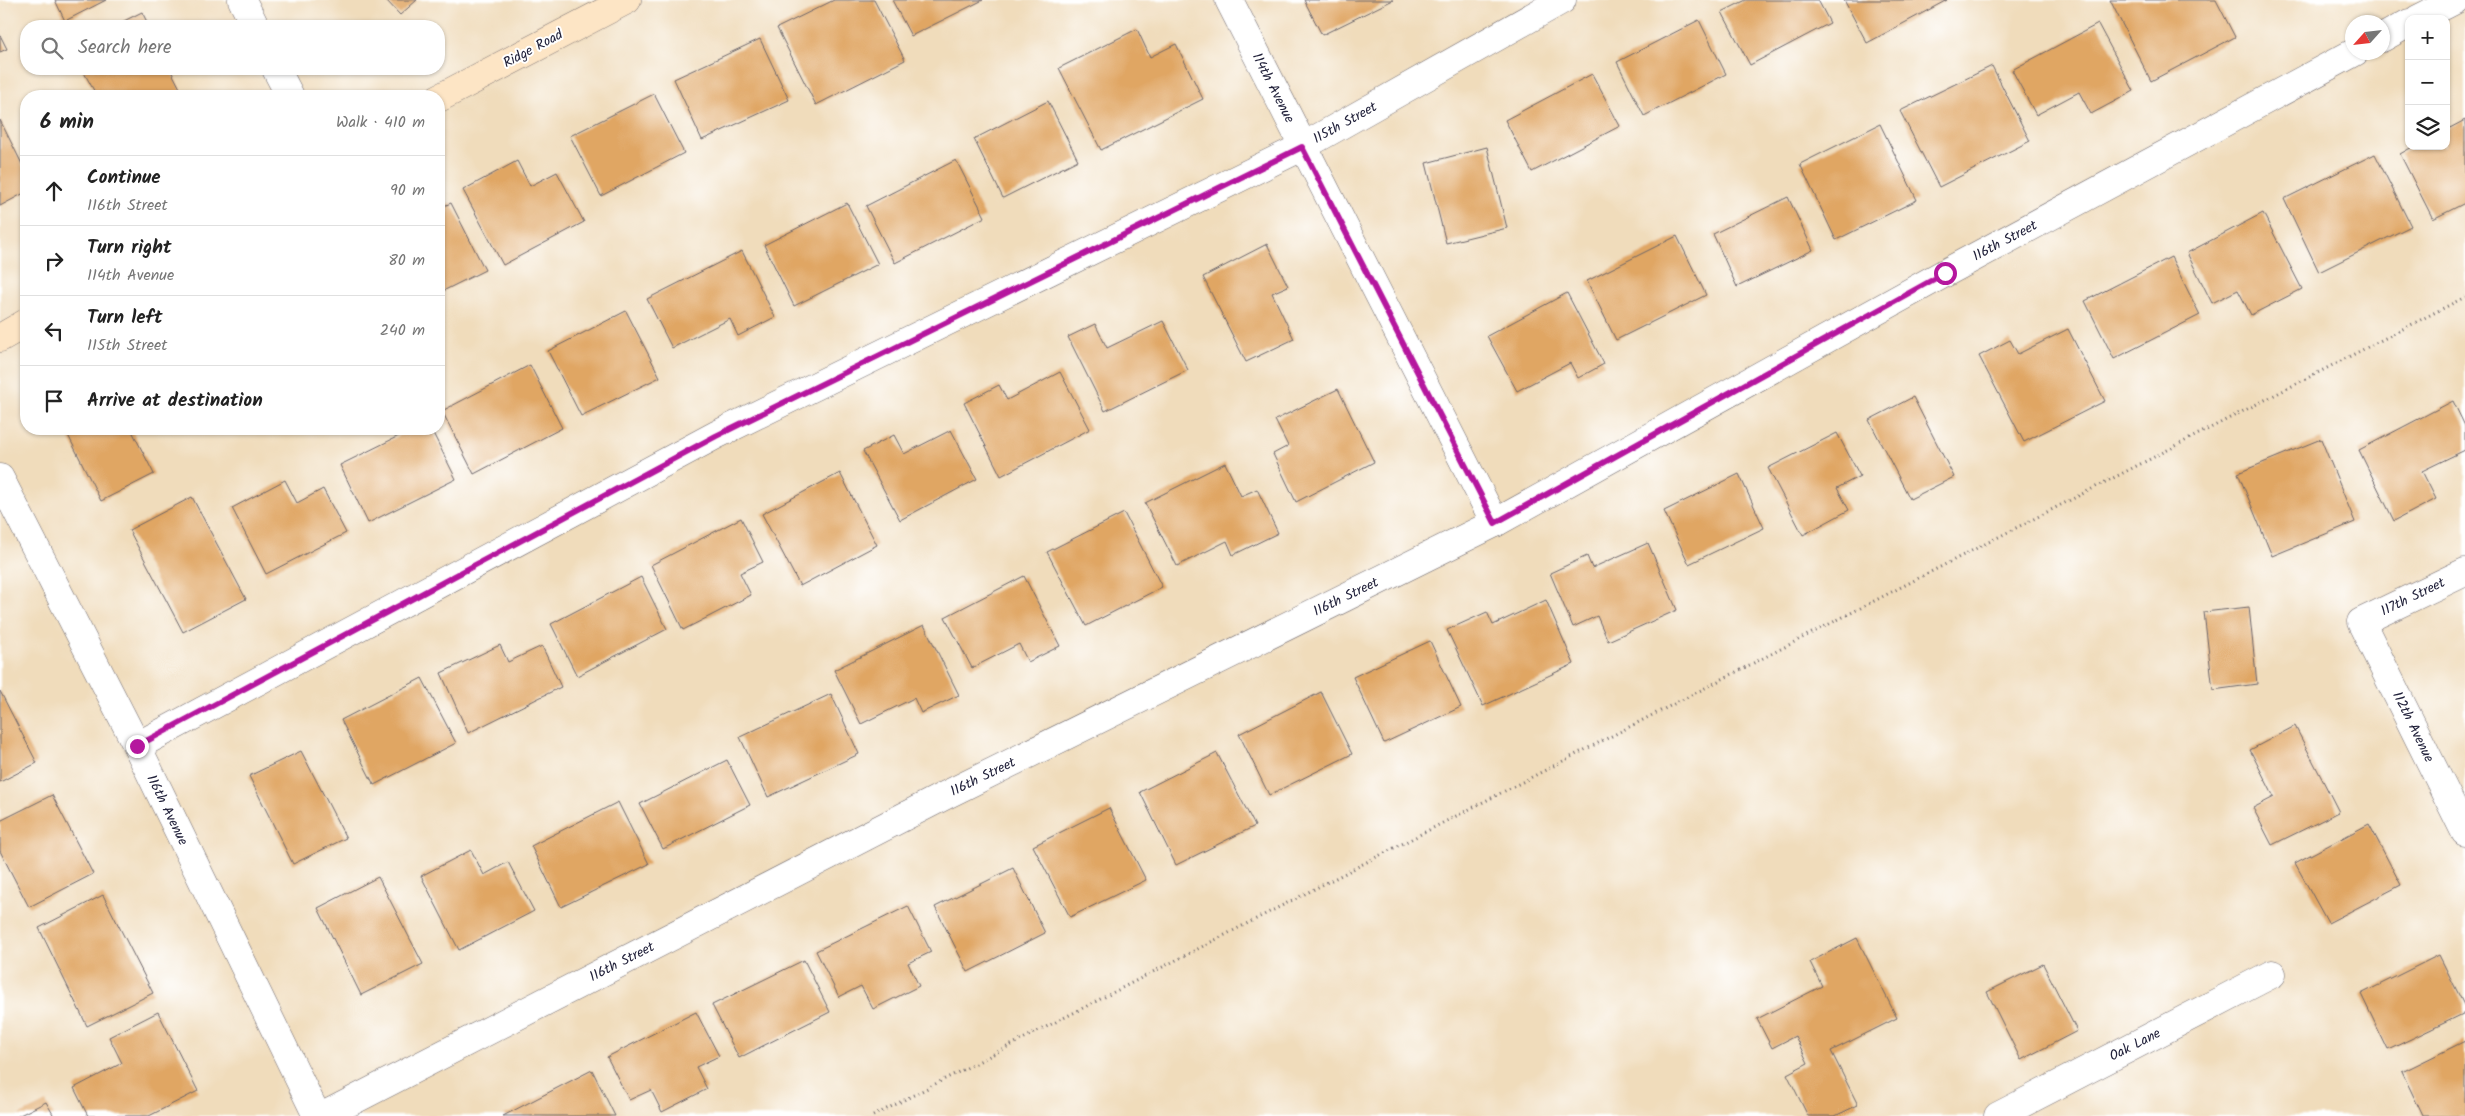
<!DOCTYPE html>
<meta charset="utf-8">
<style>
:root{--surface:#fff;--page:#f6f6f6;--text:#222;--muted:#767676;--line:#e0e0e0}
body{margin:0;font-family:Kalam,sans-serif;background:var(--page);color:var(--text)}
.controls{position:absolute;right:15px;top:15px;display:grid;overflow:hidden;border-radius:10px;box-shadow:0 1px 4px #0004}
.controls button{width:45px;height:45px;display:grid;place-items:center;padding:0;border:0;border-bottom:1px solid var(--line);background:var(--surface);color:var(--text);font:25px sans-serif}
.compass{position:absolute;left:2345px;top:15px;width:45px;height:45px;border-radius:50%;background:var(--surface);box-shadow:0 1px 4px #0004;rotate:243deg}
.stop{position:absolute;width:15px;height:15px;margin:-11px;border:4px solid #b5179e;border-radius:50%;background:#fff}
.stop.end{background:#b5179e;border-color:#fff;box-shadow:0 1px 5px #0008}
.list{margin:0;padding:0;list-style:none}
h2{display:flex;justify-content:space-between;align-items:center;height:65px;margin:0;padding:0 20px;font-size:21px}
h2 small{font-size:16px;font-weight:400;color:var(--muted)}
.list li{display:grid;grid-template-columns:32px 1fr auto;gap:15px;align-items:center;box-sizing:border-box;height:70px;padding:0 20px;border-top:1px solid var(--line)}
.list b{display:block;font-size:19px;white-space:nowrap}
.list p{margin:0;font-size:16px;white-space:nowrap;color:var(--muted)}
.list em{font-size:16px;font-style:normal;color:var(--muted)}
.icon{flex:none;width:28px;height:28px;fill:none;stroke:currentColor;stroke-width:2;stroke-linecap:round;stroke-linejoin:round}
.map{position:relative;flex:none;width:2465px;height:1116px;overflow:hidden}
.search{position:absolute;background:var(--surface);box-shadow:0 1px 4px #0004;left:20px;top:20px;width:425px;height:55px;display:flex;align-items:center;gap:12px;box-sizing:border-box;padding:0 18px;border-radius:20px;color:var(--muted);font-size:19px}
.panel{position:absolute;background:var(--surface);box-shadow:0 1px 4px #0004;left:20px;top:90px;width:425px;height:345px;border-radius:20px}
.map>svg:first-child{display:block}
</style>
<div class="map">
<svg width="2465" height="1116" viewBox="0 0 2465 1116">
<rect width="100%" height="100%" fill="#fff"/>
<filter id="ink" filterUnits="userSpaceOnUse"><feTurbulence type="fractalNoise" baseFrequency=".02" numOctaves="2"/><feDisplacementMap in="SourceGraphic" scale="10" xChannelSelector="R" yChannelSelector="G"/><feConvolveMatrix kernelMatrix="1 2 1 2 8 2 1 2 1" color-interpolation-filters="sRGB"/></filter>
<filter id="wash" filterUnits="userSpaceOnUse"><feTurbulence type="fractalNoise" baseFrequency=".0096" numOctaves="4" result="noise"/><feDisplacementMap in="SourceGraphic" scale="20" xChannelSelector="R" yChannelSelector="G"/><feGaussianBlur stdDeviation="1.12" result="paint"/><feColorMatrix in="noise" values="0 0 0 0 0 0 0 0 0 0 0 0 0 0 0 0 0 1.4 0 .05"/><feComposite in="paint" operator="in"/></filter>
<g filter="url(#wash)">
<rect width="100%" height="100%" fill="#f0dcbb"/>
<g id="blocks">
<g fill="#e0a664">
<polygon points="55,0 106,0 65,21"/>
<polygon points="386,0 417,0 400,15"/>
<polygon points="834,0 874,0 905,60 816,105 777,28"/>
<polygon points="892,0 983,0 911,36"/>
<polygon points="1304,0 1393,0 1322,35"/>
<polygon points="1746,0 1818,0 1830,23 1750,65 1722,12"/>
<polygon points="1844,0 1947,0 1867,43"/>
<polygon points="2110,0 2216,0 2235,37 2151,81"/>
<polygon points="142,12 149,26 114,26"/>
<polygon points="1699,20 1726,74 1644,116 1617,62"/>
<polygon points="2098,24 2134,91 2091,114 2079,92 2036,115 2012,70"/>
<polygon points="1137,29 1150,57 1176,44 1203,99 1101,150 1059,68"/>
<polygon points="0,35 7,49 0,52"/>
<polygon points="760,39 789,100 702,140 674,79"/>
<polygon points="1992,66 2030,141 1939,187 1900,111"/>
<polygon points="82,69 170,69 184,96 97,96"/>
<polygon points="1592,74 1620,126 1532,172 1505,120"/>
<polygon points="654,94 684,153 601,196 570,136"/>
<polygon points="1048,101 1078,160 1003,198 974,139"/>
<polygon points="0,120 26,172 26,192 0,206"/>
<polygon points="2465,120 2465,203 2433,219 2400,154 2414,146 2446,146 2446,130"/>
<polygon points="1880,124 1917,200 1836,240 1800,164"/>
<polygon points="1487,147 1507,228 1446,243 1426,163"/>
<polygon points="2375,154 2411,226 2319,272 2284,199"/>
<polygon points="956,160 985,217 895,263 866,206"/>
<polygon points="517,161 530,186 557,172 584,222 503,265 463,190"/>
<polygon points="1788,197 1813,250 1737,287 1713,234"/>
<polygon points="451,203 485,270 439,293 439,208"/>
<polygon points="847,203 878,264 794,306 764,245"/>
<polygon points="2263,213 2302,289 2251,315 2238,290 2212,303 2187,253"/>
<polygon points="1677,236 1706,295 1616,340 1587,281"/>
<polygon points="1267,244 1288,286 1272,293 1294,339 1246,362 1203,277"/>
<polygon points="742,251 775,317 738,336 730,319 672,348 647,299"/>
<polygon points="2171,257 2200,315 2114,359 2085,301"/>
<polygon points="1567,293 1604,364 1578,378 1570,363 1517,391 1487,336"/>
<polygon points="626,311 660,377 581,416 548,351"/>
<polygon points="1163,321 1188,370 1105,411 1068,337 1095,324 1107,348"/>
<polygon points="2068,329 2105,401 2024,442 1979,356 2010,340 2018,354"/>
<polygon points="530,365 562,428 474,474 442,411"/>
<polygon points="1060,372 1090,429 1001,476 964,403 999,385 1007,400"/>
<polygon points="1338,389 1374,462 1296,502 1273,454 1288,446 1275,420"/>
<polygon points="1913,397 1954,477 1910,499 1869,420"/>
<polygon points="2453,401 2465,426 2465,450 2422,471 2436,499 2394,521 2359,450"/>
<polygon points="65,429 131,429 154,474 101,501"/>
<polygon points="413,429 431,429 456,479 368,523 340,465"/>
<polygon points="951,430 977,479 900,520 863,451 894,435 904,454"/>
<polygon points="1837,433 1860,476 1837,488 1849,510 1803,535 1768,468"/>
<polygon points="2321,439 2355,522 2272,556 2238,473"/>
<polygon points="1225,463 1241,496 1257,489 1278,533 1233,555 1227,541 1177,566 1145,503"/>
<polygon points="840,473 877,545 800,586 762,514"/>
<polygon points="1739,474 1764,528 1689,564 1664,511"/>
<polygon points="285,480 297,503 323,489 346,533 266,574 232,508"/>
<polygon points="192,497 246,599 183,632 129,530"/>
<polygon points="1124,513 1162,587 1086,626 1047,552"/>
<polygon points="741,518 763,562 740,573 751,595 683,630 651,565"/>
<polygon points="1648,543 1677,610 1608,641 1597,616 1573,627 1550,573 1587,556 1592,568"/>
<polygon points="1024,576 1060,646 1028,662 1019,644 972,668 945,617"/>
<polygon points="641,577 667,629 577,676 551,624"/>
<polygon points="1546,600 1574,664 1483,706 1447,630 1487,612 1493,625"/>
<polygon points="2249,607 2257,684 2213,690 2204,612"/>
<polygon points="924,625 959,695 921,713 914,698 861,724 834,670"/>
<polygon points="1430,641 1461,707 1384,743 1353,677"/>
<polygon points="500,645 508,662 542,646 561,687 468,733 441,673"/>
<polygon points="422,678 456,743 374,785 341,720"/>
<polygon points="0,691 37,763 0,782"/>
<polygon points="1321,692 1352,754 1269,795 1239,734"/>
<polygon points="831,694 859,754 768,797 740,737"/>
<polygon points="2295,726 2339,812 2272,845 2253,808 2274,797 2250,750"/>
<polygon points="301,751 346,838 293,864 249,776"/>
<polygon points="1217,753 1255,826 1176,865 1140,792"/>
<polygon points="727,760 750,805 663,849 640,804"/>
<polygon points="52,795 93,874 29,907 0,851 0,821"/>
<polygon points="618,802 649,864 561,907 531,846"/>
<polygon points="1109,808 1146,880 1070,917 1033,846"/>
<polygon points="2369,824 2401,885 2328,923 2295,863"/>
<polygon points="471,850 484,875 508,862 534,911 459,950 421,876"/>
<polygon points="1013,868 1045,933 968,972 935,907"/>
<polygon points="378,877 423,964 361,995 318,908"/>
<polygon points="103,895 153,993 87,1026 39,928"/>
<polygon points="908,906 931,952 908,963 919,986 873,1009 861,986 839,997 816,951"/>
<polygon points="1857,938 1897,1018 1831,1051 1858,1105 1835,1116 1808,1116 1787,1074 1808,1063 1795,1036 1772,1048 1757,1019 1822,986 1810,962"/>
<polygon points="2439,955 2465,1007 2465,1013 2388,1050 2361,994"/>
<polygon points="804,960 830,1012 739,1058 712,1005"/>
<polygon points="2043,964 2077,1031 2021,1060 1987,992"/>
<polygon points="158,1012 198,1091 149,1116 88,1116 74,1088 122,1063 109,1037"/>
<polygon points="696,1012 719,1056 696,1067 707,1089 662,1112 651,1090 629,1100 607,1057"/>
<polygon points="2465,1041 2465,1116 2423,1116 2402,1072"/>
<polygon points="592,1070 615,1116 503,1116"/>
<polygon points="46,1102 54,1116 18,1116"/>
</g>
</g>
</g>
<g filter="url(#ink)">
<use href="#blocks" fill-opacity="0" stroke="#6a6368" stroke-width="1"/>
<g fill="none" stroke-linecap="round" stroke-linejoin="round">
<defs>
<g id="street">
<polyline points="242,0 255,26"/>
<polyline points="1229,0 1495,523"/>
<polyline points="2418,19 2455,0"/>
<polyline points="2382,38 2409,23"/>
<polyline points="276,69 290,96"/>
<polyline points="0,478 137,746 317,1116"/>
<polyline points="2465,572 2361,622 2465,832"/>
<polyline points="137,746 716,435 1302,147 1562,0"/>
<polyline points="323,1116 944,796 1495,523 1945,273 2355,52"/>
<polyline points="1998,1116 2272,974"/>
</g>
<g id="secondary">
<polyline points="439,98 627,0"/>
<polyline points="0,338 26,323"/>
</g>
</defs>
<use href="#street" stroke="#6a6368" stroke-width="29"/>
<use href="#secondary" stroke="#6a6368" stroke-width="29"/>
<polyline stroke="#6a6368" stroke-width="3" stroke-dasharray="1 4" stroke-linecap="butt" points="873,1116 2465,297"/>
<use href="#street" stroke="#fff" stroke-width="28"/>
<use href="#secondary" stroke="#fde5c5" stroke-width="28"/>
</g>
</g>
<g fill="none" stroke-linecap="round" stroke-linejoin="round" filter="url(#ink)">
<polyline stroke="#b5179e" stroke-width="6" points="137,746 716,436 1302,147 1495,523 1945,273"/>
</g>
<g text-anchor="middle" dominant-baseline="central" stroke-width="4" stroke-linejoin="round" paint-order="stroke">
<g font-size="14" fill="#22223b" stroke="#fff">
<text transform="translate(533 49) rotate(-28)">Ridge Road</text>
<text transform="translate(1273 88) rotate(63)">114th Avenue</text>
<text transform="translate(1345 123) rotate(-29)">115th Street</text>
<text transform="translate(2005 241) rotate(-28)">116th Street</text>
<text transform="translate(1346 597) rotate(-26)">116th Street</text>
<text transform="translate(2413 597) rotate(-26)">117th Street</text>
<text transform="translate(2413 727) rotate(64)">112th Avenue</text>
<text transform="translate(983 777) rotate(-26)">116th Street</text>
<text transform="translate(167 810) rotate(64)">116th Avenue</text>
<text transform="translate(622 962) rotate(-27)">116th Street</text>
<text transform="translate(2135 1045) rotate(-27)">Oak Lane</text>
</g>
</g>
</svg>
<div class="controls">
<button>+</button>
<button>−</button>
<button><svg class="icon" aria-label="layers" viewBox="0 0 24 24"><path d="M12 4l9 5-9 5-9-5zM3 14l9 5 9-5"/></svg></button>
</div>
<svg class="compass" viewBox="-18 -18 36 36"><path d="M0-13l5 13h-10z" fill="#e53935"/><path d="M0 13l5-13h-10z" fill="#767676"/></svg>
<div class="stop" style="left:1945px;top:273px"></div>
<div class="stop end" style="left:137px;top:746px"></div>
<div class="search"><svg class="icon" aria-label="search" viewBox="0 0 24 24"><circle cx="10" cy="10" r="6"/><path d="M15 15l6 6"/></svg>Search here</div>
<section class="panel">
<h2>6 min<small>Walk · 410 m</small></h2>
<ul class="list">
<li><svg class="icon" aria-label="ahead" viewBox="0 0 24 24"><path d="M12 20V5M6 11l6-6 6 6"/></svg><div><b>Continue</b><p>116th Street</p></div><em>90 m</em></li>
<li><svg class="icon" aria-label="right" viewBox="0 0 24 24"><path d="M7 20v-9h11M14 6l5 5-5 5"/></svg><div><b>Turn right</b><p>114th Avenue</p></div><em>80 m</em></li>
<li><svg class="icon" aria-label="left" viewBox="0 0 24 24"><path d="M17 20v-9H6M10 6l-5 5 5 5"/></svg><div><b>Turn left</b><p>115th Street</p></div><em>240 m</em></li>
<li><svg class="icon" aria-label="arrive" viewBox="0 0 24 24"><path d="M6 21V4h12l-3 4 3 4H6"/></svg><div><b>Arrive at destination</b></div></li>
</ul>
</section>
</div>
